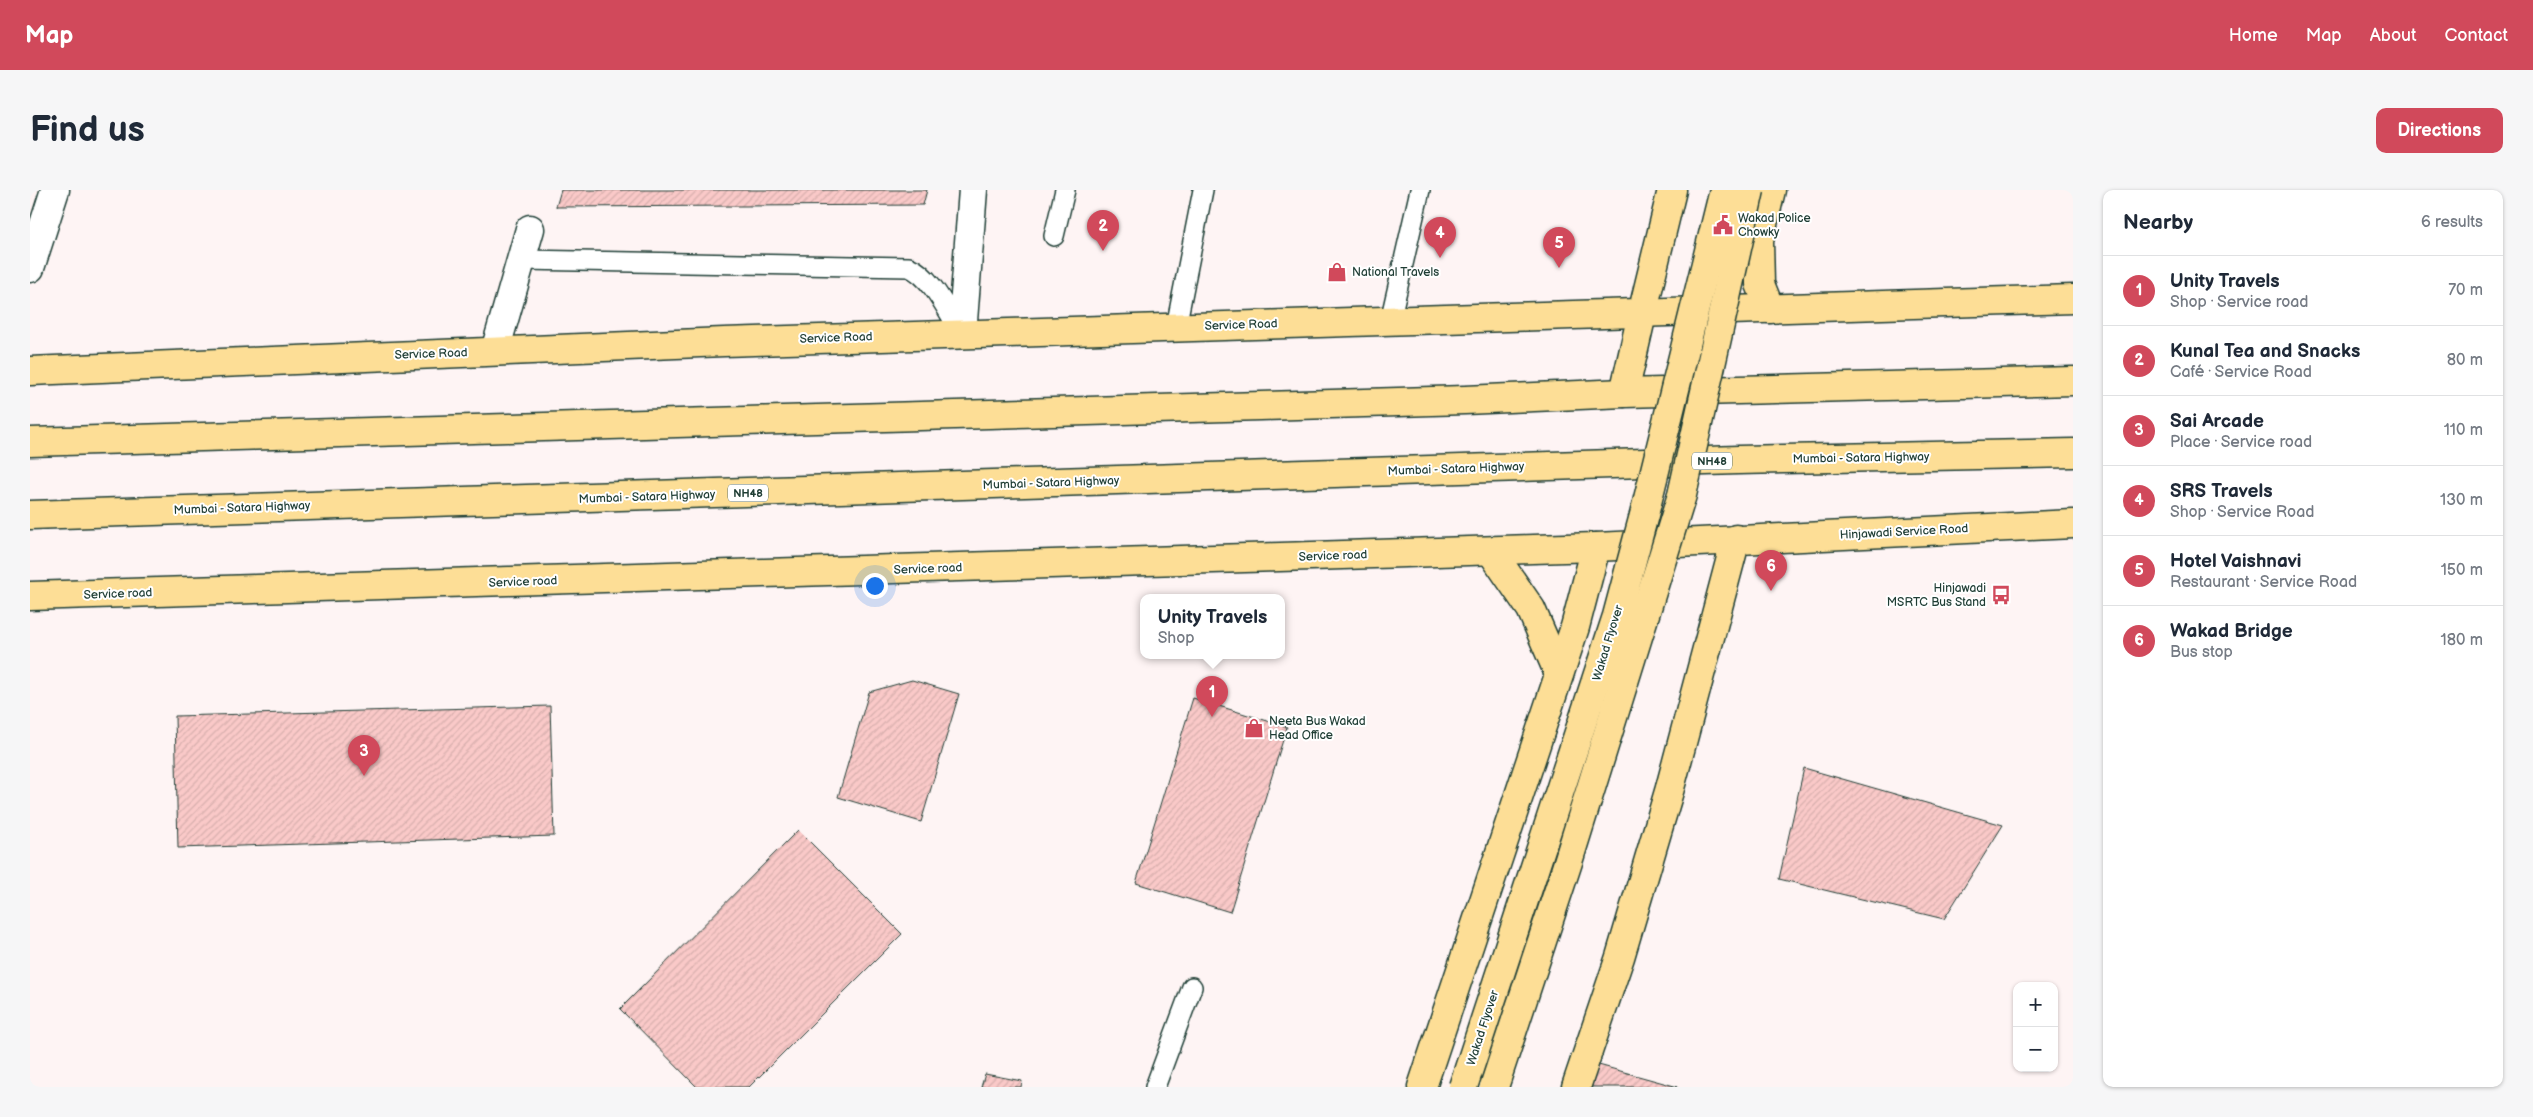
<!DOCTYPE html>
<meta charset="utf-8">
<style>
:root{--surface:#fff;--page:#f6f6f7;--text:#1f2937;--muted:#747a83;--line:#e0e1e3;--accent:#d1495b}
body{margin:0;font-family:"Balsamiq Sans",sans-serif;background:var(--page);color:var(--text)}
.controls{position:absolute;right:15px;bottom:15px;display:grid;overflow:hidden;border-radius:10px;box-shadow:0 1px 4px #0004}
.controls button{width:45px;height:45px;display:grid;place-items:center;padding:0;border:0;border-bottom:1px solid var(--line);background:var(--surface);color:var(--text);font:25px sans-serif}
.you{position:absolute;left:844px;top:395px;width:18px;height:18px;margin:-12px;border:4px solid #fff;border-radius:50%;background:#1a73e8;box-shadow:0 0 0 8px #1a73e833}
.badge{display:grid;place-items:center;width:32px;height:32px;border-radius:50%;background:var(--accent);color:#fff;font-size:16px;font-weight:700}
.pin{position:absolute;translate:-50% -41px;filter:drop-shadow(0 1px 2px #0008)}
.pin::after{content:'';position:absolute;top:26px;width:18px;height:15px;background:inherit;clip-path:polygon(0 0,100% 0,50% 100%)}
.popup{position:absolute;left:1110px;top:404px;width:145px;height:65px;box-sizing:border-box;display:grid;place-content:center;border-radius:10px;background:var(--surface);filter:drop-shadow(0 1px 4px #0005);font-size:16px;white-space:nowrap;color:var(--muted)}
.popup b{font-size:19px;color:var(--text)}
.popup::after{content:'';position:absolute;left:50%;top:100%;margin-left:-10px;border:10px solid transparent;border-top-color:var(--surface)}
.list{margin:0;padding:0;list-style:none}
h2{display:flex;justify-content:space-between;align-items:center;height:65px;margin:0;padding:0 20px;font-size:21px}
h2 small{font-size:16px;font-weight:400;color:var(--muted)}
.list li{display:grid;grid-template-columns:32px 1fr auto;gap:15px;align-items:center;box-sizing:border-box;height:70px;padding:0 20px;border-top:1px solid var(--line)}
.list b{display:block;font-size:19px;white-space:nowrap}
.list p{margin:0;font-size:16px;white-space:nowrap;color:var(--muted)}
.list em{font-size:16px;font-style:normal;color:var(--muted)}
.map{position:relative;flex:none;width:2043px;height:897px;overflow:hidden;border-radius:10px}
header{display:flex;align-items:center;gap:30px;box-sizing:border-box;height:70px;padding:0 25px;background:var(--accent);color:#fff}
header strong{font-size:24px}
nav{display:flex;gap:28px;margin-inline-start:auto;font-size:18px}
.intro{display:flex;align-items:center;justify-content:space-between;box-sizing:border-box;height:120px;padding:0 30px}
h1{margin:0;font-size:35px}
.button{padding:12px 22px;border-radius:10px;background:var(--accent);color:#fff;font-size:18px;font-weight:700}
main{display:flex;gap:30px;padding:0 30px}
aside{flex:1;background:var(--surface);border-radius:10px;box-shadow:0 1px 4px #0004}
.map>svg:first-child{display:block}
</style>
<header>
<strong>Map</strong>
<nav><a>Home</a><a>Map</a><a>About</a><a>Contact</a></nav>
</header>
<div class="intro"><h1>Find us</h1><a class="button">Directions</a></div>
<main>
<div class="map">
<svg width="2043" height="897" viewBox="0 0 2043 897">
<defs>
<pattern id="building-hatch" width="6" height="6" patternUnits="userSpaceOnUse" patternTransform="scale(1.25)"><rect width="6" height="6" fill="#fac9c8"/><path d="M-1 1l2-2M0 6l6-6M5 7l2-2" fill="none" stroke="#d6aeac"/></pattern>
</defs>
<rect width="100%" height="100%" fill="#fef4f4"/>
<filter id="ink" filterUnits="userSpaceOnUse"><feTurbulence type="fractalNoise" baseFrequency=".02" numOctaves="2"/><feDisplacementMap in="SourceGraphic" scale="10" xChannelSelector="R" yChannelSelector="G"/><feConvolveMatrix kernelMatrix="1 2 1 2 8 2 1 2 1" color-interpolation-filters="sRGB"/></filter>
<g filter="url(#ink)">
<g fill="url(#building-hatch)" stroke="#1f3d34">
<polygon points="531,0 897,0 893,15 526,17"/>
<polygon points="882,490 929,504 891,632 808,607 839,502"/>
<polygon points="1163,508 1257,537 1200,722 1106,693"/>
<polygon points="520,516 524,646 148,658 145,526"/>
<polygon points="1774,578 1973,635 1914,729 1749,689"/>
<polygon points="768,640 872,744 719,897 667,897 590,819"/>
<polygon points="1565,874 1648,897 1560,897"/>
<polygon points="955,884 992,891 991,897 951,897"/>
</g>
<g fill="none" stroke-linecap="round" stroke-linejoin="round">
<defs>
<g id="lane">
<polyline points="1024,46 1035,0"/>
<path d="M492 70 879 77C903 87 918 123 932 144"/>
<polyline points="1360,131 1390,0"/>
<polyline points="1146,137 1173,0"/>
<polyline points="1125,897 1162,797"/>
</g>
<g id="street">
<polyline points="0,78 25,0"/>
<polyline points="932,144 943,0"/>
<polyline points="465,161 500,39"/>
</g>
<g id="primary">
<polyline points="1740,119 1730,94 1729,51 1741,0"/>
<polyline points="1612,124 1642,0"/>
<polyline points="0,181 694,152 2043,109"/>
<polyline points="1461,361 1501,419 1529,484"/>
<polyline points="0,406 1566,357 2043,334"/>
<polyline points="1392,897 1545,437 1566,357"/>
<polyline points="1546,897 1590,767 1640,598 1706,349"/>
</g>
<g id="highway">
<polyline points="1594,203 1612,124"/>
<polyline points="0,252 1435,210 1594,203 2043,191"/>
<polyline points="0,325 1708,270 2043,263"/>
</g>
</defs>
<use href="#lane" stroke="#1f3d34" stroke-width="22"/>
<use href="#street" stroke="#1f3d34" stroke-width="31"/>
<use href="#primary" stroke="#1f3d34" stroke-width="31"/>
<use href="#highway" stroke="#1f3d34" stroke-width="31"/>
<use href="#lane" stroke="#fff" stroke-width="19"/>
<use href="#street" stroke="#fff" stroke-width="28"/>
<use href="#primary" stroke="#fdde96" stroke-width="28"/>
<use href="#highway" stroke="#fdde96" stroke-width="28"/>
<defs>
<g id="primary-bridge">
<polyline points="1433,897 1587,426 1614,325 1694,0"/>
<polyline points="1464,897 1538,672 1652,305 1720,0"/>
</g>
</defs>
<use href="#primary-bridge" stroke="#1f3d34" stroke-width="31" stroke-linecap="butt"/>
<use href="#primary-bridge" stroke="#fdde96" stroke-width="28"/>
</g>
</g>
<defs>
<symbol id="civic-bare" viewBox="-9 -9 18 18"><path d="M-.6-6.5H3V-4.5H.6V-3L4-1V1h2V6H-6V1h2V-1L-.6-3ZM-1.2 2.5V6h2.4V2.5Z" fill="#d1495b" stroke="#fff" stroke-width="2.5" paint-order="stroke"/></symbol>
<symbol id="shop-bare" viewBox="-9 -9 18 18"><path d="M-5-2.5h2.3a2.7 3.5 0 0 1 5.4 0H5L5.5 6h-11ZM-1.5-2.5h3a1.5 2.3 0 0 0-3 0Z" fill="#d1495b" stroke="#fff" stroke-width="2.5" paint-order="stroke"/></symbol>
<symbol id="bus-bare" viewBox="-9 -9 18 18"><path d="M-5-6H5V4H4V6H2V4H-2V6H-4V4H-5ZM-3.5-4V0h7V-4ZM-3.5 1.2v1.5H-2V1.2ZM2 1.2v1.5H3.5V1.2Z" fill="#d1495b" stroke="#fff" stroke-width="2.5" paint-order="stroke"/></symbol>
</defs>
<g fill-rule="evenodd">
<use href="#civic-bare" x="1679" y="21" width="28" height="28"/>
<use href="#shop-bare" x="1293" y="68" width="28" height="28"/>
<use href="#bus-bare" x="1957" y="391" width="28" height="28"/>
<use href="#shop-bare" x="1210" y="524" width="28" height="28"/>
</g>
<g text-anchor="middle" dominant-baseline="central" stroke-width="4" stroke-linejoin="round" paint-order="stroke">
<g fill="#fff" stroke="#627771" stroke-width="1">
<rect x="1662" y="262.5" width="40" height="17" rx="4"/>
<rect x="698" y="294.5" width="40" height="17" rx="4"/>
</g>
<g font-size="11" font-weight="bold" fill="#1f3d34">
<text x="1682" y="271">NH48</text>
<text x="718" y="303">NH48</text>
</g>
<g font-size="12" fill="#1f3d34" stroke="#fff" text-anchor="start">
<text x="1708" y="28">Wakad Police<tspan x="1708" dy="14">Chowky</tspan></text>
<text x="1322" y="82">National Travels</text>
<text x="1956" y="398" text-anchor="end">Hinjawadi<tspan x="1956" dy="14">MSRTC Bus Stand</tspan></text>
<text x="1239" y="531">Neeta Bus Wakad<tspan x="1239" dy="14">Head Office</tspan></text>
</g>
<g font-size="12" fill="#1f3d34" stroke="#fff">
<text transform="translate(1211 135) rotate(-2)">Service Road</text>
<text transform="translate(806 148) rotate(-2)">Service Road</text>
<text transform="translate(401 164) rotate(-2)">Service Road</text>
<text transform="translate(1831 268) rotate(-1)">Mumbai - Satara Highway</text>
<text transform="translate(1426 279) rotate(-2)">Mumbai - Satara Highway</text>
<text transform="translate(1021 293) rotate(-2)">Mumbai - Satara Highway</text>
<text transform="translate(617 307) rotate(-2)">Mumbai - Satara Highway</text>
<text transform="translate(212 318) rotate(-2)">Mumbai - Satara Highway</text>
<text transform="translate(1874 342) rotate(-3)">Hinjawadi Service Road</text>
<text transform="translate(1303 366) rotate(-2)">Service road</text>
<text transform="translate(898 379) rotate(-2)">Service road</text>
<text transform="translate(493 392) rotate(-2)">Service road</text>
<text transform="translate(88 404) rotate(-2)">Service road</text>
<text transform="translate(1578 453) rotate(-73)">Wakad Flyover</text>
<text transform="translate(1453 838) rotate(-72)">Wakad Flyover</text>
</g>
</g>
</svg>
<div class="controls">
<button>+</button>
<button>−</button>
</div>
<div class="you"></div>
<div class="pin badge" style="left:1182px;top:527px">1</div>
<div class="popup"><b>Unity Travels</b>Shop</div>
<div class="pin badge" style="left:1073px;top:61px">2</div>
<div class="pin badge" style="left:334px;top:586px">3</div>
<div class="pin badge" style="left:1410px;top:68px">4</div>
<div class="pin badge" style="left:1529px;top:78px">5</div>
<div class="pin badge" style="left:1741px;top:401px">6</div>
</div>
<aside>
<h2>Nearby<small>6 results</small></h2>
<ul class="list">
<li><span class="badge">1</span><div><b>Unity Travels</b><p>Shop · Service road</p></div><em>70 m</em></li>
<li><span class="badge">2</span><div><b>Kunal Tea and Snacks</b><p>Café · Service Road</p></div><em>80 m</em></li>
<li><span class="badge">3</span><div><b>Sai Arcade</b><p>Place · Service road</p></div><em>110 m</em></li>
<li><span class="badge">4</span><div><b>SRS Travels</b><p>Shop · Service Road</p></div><em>130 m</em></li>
<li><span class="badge">5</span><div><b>Hotel Vaishnavi</b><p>Restaurant · Service Road</p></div><em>150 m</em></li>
<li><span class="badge">6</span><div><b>Wakad Bridge</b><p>Bus stop</p></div><em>180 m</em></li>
</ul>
</aside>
</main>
